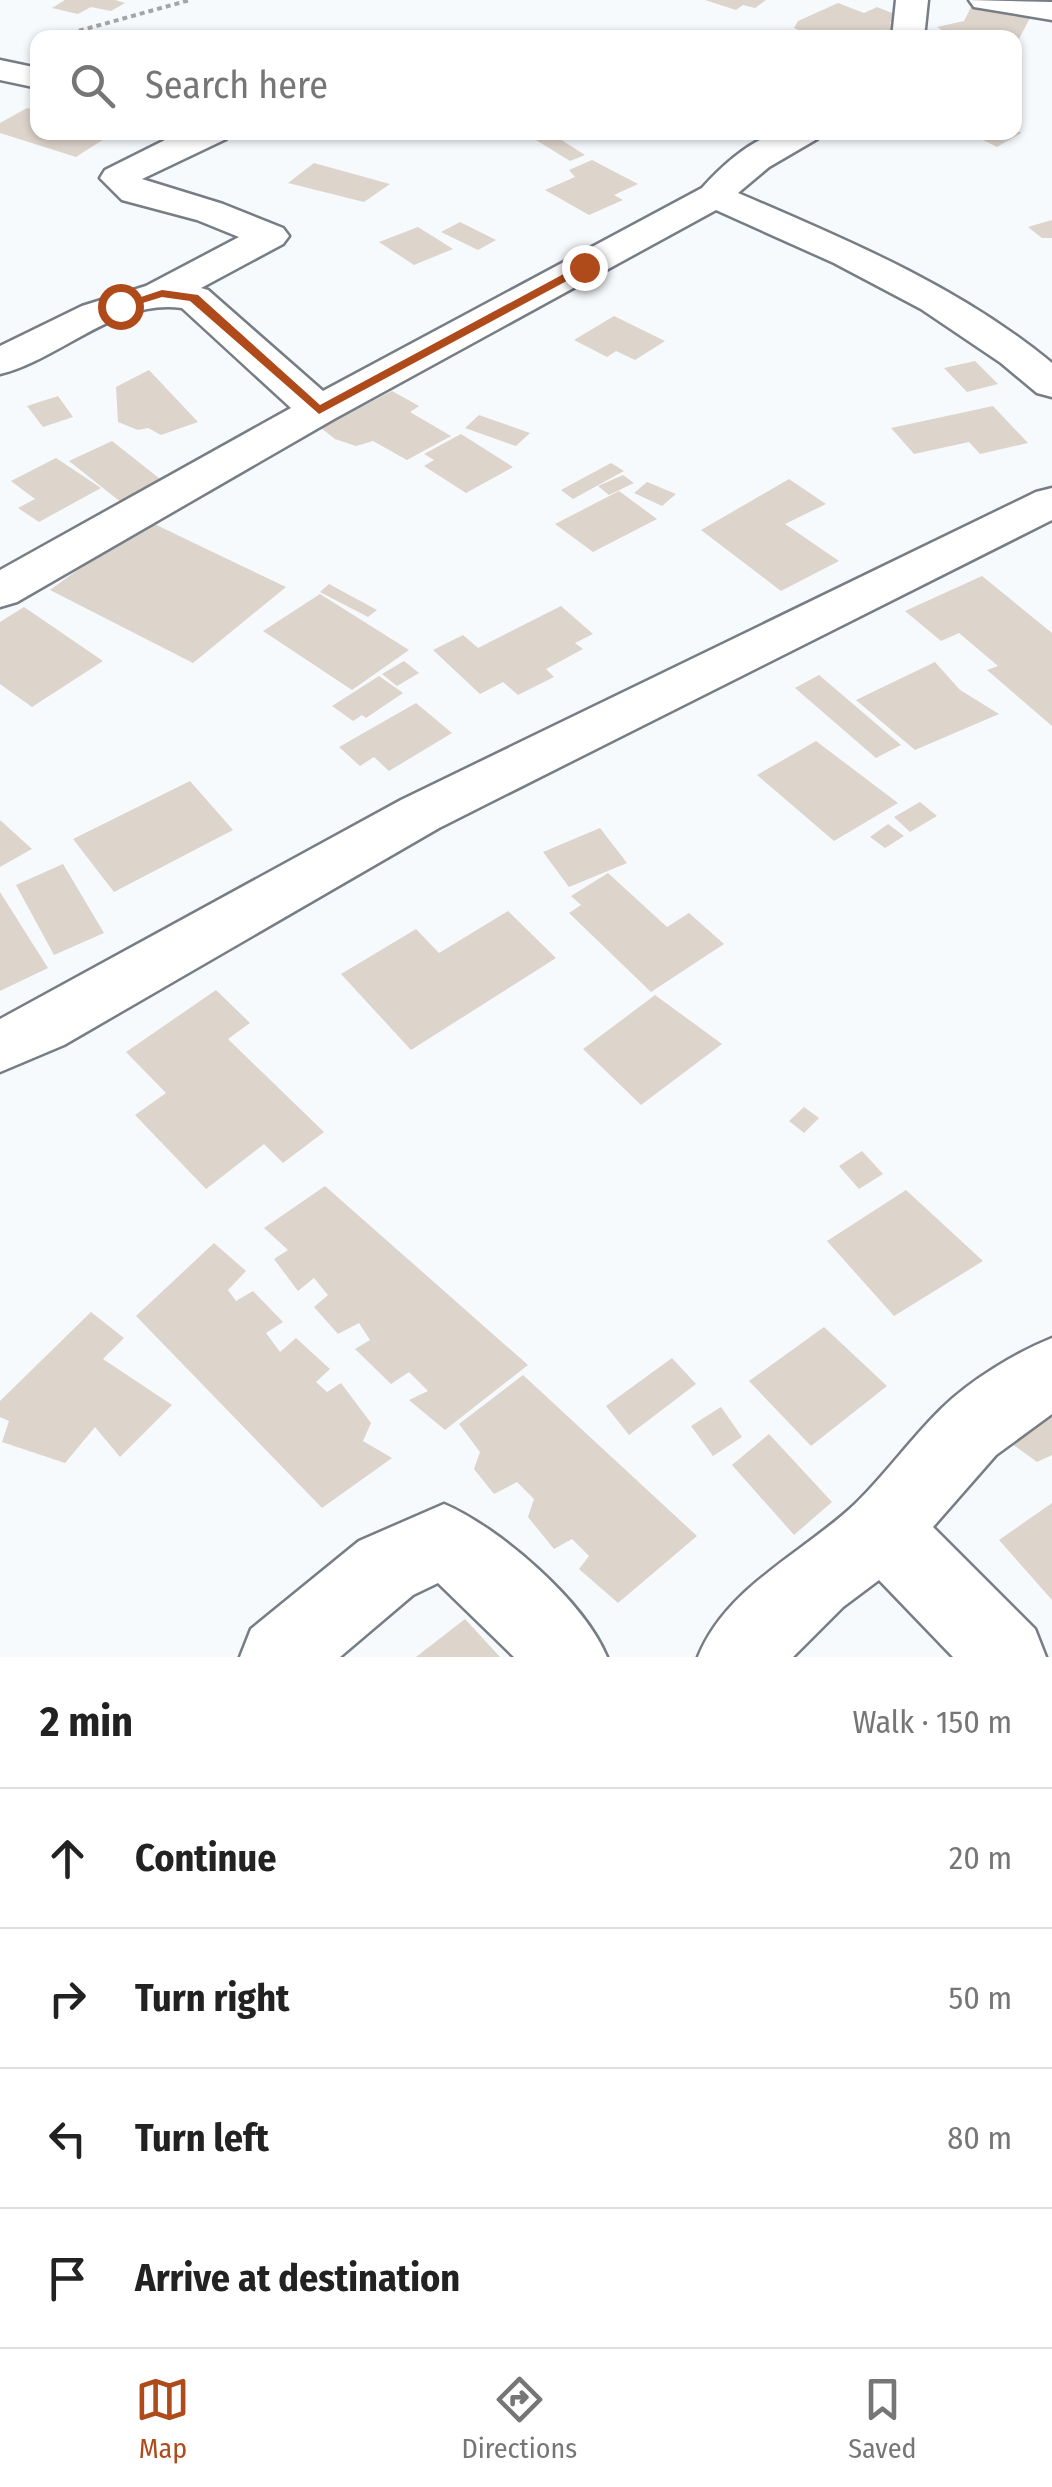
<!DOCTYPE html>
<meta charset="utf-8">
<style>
:root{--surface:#fff;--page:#f6f6f6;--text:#222;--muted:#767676;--line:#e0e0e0;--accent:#af4a1b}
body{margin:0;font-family:"Fira Sans Condensed",sans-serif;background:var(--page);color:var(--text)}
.stop{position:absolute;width:30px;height:30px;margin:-22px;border:8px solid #af4a1b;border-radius:50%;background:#fff}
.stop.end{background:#af4a1b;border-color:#fff;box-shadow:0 2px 10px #0008}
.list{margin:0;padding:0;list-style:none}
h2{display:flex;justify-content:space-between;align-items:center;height:130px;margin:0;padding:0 40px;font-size:42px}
h2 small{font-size:32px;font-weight:400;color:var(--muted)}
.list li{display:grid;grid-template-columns:65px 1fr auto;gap:30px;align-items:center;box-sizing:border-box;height:140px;padding:0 40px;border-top:2px solid var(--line)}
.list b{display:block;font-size:38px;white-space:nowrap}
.list em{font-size:32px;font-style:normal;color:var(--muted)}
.icon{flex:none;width:55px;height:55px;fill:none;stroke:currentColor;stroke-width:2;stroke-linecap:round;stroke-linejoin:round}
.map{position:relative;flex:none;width:1052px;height:1657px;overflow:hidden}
.search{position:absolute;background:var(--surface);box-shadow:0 2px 8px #0004;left:30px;right:30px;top:30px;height:110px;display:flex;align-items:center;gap:25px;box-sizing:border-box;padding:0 35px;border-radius:20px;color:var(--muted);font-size:38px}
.sheet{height:690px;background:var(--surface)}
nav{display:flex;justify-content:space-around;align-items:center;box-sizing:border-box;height:140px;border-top:2px solid var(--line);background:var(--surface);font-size:28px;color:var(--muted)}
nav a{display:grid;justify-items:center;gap:5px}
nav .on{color:var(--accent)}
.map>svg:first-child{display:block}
</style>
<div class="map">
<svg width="1052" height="1657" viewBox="0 0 1052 1657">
<rect width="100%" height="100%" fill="#f7fafd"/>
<g fill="#ddd4cc">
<polygon points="65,0 115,0 125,3 111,11 91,7 78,14 52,8"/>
<polygon points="705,0 766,0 755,8 743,5 736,10"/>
<polygon points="838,3 864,13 877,7 902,17 889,23 901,27 879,38 816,38 794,28 798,21"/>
<polygon points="971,7 1031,16 1019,39 977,30 951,36 937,27 964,21"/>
<polygon points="27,108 38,111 38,132 115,132 76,157 0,133 0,123"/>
<polygon points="523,132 549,132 585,155 570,161"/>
<polygon points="978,132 1021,132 1021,133 997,147 973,135"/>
<polygon points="592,160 638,184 614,195 623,200 589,215 545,190 575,177 569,170"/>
<polygon points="314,163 390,184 364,202 288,183"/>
<polygon points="1052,220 1052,238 1042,238 1028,227"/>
<polygon points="460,222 496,240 478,250 441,232"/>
<polygon points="418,227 453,249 414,265 379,242"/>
<polygon points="614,316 665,341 635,360 616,351 607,357 574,340"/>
<polygon points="975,361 998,384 967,392 944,368"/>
<polygon points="149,370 198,422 161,435 148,428 138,430 118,422 116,387"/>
<polygon points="392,391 419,406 410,412 451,436 407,460 373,441 356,446 335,439 321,428"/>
<polygon points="58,396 73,417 43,427 27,406"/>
<polygon points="993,406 1028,443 980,454 969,442 914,454 891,428"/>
<polygon points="479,415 530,433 516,446 465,428"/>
<polygon points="461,434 513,467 466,493 424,466 434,460 424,454"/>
<polygon points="112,441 169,486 127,507 69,461"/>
<polygon points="56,458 101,488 39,522 18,508 35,499 11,481"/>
<polygon points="611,463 624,471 573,499 561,490"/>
<polygon points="623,475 634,483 609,495 598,486"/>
<polygon points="789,479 826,504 785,524 839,561 781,591 701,530"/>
<polygon points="647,482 676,494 662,506 634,493"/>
<polygon points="619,491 657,519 593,552 555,524"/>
<polygon points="146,520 286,587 193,663 50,590"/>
<polygon points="982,576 1052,633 1052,726 987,670 998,666 959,633 941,641 905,611"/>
<polygon points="329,584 377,610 368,617 320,592"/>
<polygon points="320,594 409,650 352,690 263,631"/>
<polygon points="561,606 593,634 575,643 583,649 546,669 554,677 518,695 503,682 480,694 433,650 463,635 478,648"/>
<polygon points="24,607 103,661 32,707 0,684 0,622"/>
<polygon points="404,661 419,673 397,686 382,674"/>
<polygon points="935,662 960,690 999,714 915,750 856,700"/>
<polygon points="819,675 901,745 876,758 795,688"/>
<polygon points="379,676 403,693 366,718 362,715 353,721 332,706"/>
<polygon points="416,703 452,733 389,771 374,757 360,766 339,747"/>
<polygon points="816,741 898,803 834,841 757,775"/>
<polygon points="190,781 233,830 114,892 73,839"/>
<polygon points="920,802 937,816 910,832 894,817"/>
<polygon points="0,820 32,849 0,867"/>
<polygon points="888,824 904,836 885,848 870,837"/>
<polygon points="600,828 627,863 569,887 543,852"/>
<polygon points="63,864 104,933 54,955 16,885"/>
<polygon points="608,873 667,927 689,913 724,944 651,992 569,913 581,905 571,896"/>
<polygon points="0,892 48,968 0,991"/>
<polygon points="508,911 556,958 411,1050 341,974 416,929 439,953"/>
<polygon points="216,990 250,1023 228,1039 324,1132 283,1163 264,1144 206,1189 135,1115 166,1093 126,1052"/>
<polygon points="655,995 722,1044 641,1105 583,1049"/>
<polygon points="804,1107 819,1118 804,1133 789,1121"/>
<polygon points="862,1151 883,1174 859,1189 839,1166"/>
<polygon points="325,1186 528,1365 445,1430 409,1400 428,1391 409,1372 391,1384 355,1349 370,1340 359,1323 338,1334 314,1307 328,1295 314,1278 298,1291 274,1259 288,1250 264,1228"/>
<polygon points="906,1190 983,1261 894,1316 827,1241"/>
<polygon points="214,1243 246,1271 228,1290 236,1301 253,1291 283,1322 266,1333 280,1352 296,1338 330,1369 316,1382 327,1392 341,1383 371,1423 363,1441 392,1458 322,1508 136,1316"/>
<polygon points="91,1312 124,1338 103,1359 172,1405 120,1457 95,1427 65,1463 2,1442 9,1421 0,1417 0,1401"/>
<polygon points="824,1327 887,1386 811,1446 749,1381"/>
<polygon points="672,1358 696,1384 629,1435 606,1406"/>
<polygon points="523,1375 697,1536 618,1603 579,1569 589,1556 572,1539 554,1549 528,1517 534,1499 517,1482 494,1494 474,1469 480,1452 459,1424"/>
<polygon points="1052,1385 1052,1455 1037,1462 994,1431"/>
<polygon points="721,1407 742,1437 713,1456 691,1426"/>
<polygon points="769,1434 832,1502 794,1535 732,1465"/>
<polygon points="1052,1503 1052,1600 999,1540"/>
<polygon points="465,1619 500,1657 416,1657"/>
</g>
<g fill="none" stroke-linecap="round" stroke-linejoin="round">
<defs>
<g id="minor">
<polygon points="896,0 928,0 924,38 892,38"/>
<polygon points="969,0 1052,2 1052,20 974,7"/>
<polygon points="0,60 38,68 38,88 0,80"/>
<path d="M181 132H231L226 139 142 179 223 204 283 228 289 236 283 244 201 288 208 290 323 391 702 188C721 167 746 144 773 134 787 129 807 132 822 132L817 139 769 167 738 193C847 240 959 286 1052 363V397L1037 393 1001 363 921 309 834 263 716 210 334 419 17 602 0 607V570L291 408 182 308C117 298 59 360 0 374V346L82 306 146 286 239 237 197 220 122 200 100 178 105 170Z"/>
<polygon points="1052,488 1052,520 439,828 64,1045 0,1072 0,1019 401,800 1036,492"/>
<path d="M1052 1338V1414L996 1455 933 1527 1035 1629 1046 1657H953L879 1580 843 1607 793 1657H698C726 1587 802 1554 855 1504 886 1474 911 1438 942 1408 971 1380 1015 1353 1052 1338Z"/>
<path d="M444 1504C500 1528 584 1601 607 1657H514L438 1583 413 1595 340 1657H240L251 1629 359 1541Z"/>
</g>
</defs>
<use href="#minor" stroke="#777d85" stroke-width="5"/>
<polyline stroke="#a3a5a8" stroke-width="4" stroke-dasharray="5 4" stroke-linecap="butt" points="53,38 190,0"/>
<use href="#minor" fill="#fff" fill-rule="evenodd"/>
</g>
<polygon fill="#af4a1b" points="584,263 589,269 319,414 190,301 162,297 120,310 114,306 162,290 198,295 320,405"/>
</svg>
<div class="stop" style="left:120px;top:306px"></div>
<div class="stop end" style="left:584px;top:267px"></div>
<div class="search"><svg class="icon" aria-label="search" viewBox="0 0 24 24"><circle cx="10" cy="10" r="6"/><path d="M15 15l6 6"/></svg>Search here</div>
</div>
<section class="sheet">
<h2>2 min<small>Walk · 150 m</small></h2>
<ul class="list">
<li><svg class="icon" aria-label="ahead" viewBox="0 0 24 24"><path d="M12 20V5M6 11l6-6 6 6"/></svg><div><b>Continue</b></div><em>20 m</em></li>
<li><svg class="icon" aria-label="right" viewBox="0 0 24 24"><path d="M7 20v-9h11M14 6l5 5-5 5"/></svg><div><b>Turn right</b></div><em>50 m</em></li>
<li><svg class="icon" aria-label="left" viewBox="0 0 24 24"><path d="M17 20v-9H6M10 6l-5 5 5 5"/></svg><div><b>Turn left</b></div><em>80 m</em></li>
<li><svg class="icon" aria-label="arrive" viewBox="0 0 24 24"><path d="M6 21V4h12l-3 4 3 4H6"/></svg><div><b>Arrive at destination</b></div></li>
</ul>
</section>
<nav>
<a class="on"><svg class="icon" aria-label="map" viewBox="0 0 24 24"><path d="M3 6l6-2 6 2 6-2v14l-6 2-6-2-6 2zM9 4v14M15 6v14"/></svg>Map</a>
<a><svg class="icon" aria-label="directions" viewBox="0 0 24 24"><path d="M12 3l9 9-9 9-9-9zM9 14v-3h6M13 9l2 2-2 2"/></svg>Directions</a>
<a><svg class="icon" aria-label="saved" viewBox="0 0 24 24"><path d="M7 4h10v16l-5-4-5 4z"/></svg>Saved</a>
</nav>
